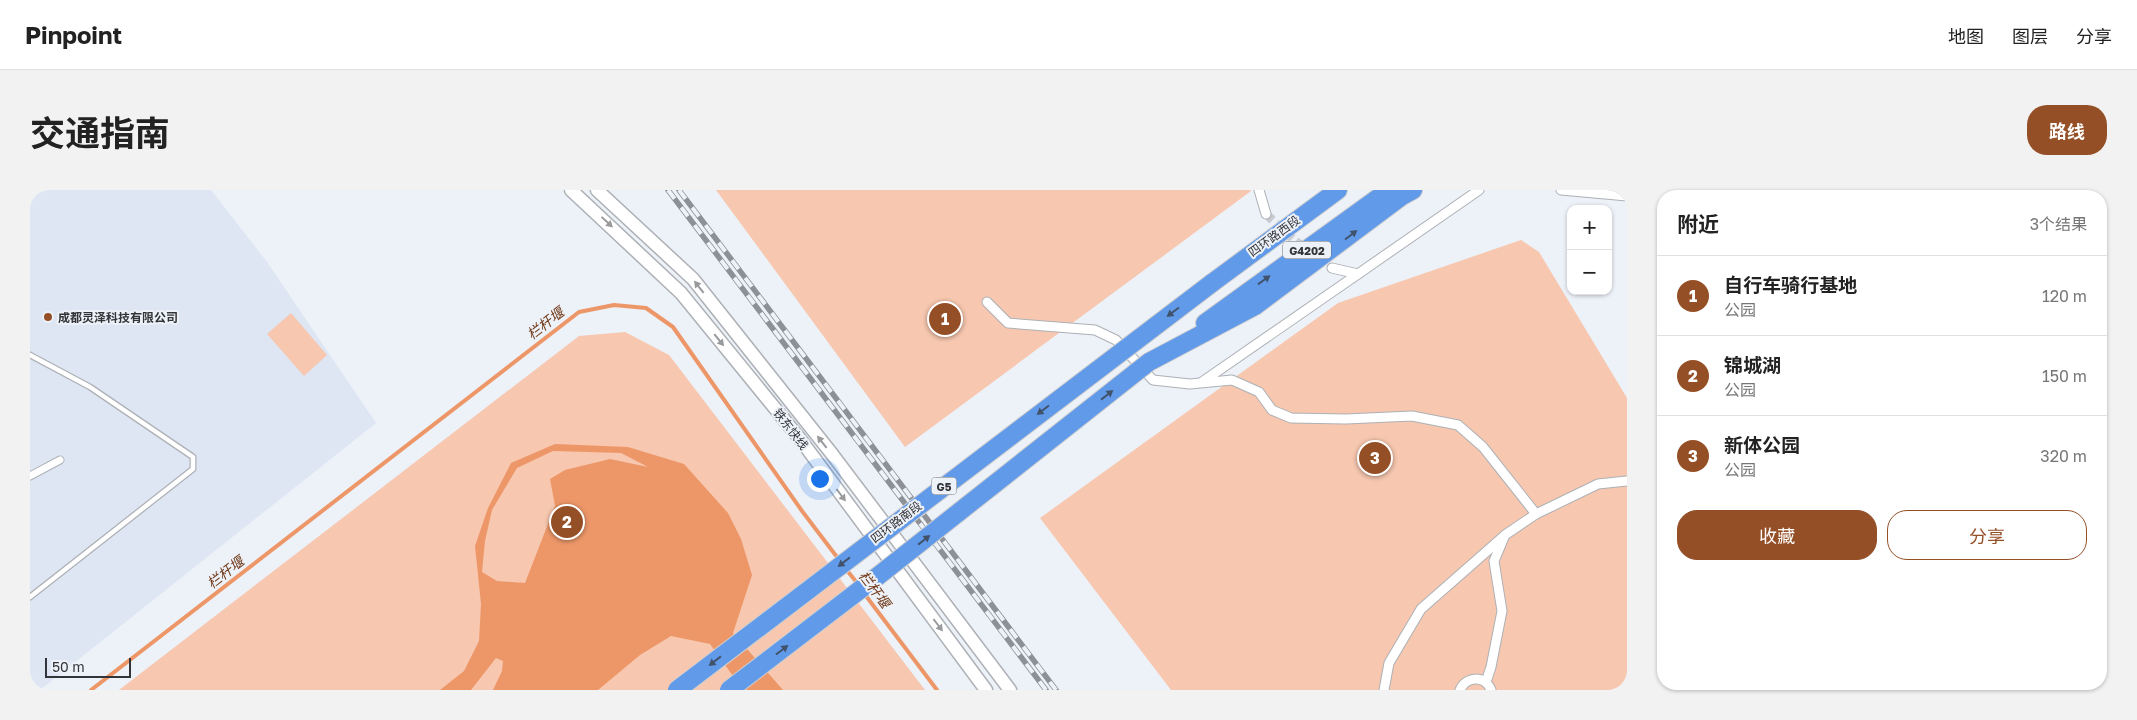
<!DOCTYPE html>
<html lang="zh">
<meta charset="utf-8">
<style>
:root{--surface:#fff;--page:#f2f2f2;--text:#222;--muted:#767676;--line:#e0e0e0;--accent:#954f27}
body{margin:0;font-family:"Golos Text","Noto Sans SC",sans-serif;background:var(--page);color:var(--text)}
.controls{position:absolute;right:15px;top:15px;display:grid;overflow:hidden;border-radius:10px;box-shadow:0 1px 4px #0004}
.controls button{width:45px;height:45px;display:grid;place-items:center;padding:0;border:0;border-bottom:1px solid var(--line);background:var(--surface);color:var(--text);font:25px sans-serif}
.scale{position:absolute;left:15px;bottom:12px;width:86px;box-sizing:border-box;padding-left:5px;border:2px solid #333437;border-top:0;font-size:14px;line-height:18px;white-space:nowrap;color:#333437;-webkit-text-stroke:4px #edf1f8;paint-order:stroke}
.you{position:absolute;left:789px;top:288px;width:18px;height:18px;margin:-12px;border:4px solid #fff;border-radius:50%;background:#1a73e8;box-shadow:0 0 0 8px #1a73e833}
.badge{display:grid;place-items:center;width:32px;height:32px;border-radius:50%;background:var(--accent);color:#fff;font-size:16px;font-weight:700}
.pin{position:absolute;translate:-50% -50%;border:2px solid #fff;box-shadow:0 1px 5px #0006}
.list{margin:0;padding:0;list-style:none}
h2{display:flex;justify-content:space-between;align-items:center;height:65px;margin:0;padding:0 20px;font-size:21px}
h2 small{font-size:16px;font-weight:400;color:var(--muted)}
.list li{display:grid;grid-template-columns:32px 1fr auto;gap:15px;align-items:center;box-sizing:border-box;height:80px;padding:0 20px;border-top:1px solid var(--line)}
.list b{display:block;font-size:19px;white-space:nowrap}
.list p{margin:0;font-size:16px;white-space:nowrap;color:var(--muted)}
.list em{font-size:16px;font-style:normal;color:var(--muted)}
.actions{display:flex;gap:10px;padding:15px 20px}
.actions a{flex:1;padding:11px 0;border:1px solid var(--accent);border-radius:20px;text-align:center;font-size:18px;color:var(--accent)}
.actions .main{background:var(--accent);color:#fff}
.map{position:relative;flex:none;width:1597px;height:500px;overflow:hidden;border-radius:20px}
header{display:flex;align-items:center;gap:30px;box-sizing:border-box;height:70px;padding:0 25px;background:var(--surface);border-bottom:1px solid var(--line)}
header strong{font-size:24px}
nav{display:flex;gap:28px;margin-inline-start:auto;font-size:18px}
.intro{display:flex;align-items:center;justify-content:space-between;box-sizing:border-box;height:120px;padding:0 30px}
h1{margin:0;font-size:35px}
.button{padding:12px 22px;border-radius:20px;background:var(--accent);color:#fff;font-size:18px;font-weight:700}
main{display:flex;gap:30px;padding:0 30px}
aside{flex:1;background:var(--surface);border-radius:20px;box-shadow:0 1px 4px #0004}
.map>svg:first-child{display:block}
</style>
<header>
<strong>Pinpoint</strong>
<nav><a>地图</a><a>图层</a><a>分享</a></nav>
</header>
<div class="intro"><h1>交通指南</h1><a class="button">路线</a></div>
<main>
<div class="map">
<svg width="1597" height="500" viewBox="0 0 1597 500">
<rect width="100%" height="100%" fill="#edf1f8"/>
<polygon fill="#dee6f3" points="0,0 181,0 237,72 346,233 10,500 0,500"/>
<g fill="#f7c7af">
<polygon points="686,0 1220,0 1221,1 875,257"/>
<polygon points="1491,50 1509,62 1597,208 1597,500 1141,500 1010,328 1308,113"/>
<polygon points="261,123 297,165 274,186 237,144"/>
<polygon points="595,142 639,165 895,500 89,500 549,146"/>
</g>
<path fill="#ed9769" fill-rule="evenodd" d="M525 254 598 257 654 274 698 323 711 349 722 385 703 443 753 500H713L680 454 641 446 610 465 568 500H463L472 481 473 471 466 468 441 500H410L434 481 449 451 451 414 445 356 458 318 481 273ZM523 261 591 263 618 277 580 269 535 280 520 289 525 316 495 393 467 391 452 382 455 351 462 320 487 278Z"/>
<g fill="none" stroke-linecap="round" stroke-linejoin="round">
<g stroke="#ed9769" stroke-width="4">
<polyline points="815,378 828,394"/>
<polyline points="833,402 907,500"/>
<polyline points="61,500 549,122 584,115 616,118 643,137 772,321 810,371"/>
</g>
<polyline stroke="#c8cbd1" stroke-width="9" stroke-dasharray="9 4.5" stroke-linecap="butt" points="1236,24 1265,51 1278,60"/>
<defs>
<polyline id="service" points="0,165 60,197 163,267 163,279 0,407"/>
<polyline id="pedestrian" points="0,286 30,270"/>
<g id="minor">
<polyline points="1229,0 1236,24"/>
<polyline points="1531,0 1597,6"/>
<polyline points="1302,78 1328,84 1449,0"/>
<polyline points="957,112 978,133 1065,140 1086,150 1123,190 1160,194 1202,190 1229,202 1242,220 1261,228 1316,229 1382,226 1428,235 1453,257 1506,324"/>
<polyline points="1172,192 1328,84"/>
<polyline points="1456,492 1461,477 1472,421 1464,371 1475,345 1506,324 1568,294 1597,291"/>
<polyline points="1354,500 1359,473 1391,419 1473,347"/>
<path d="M1430 500C1436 486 1455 485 1461 500"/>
</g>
<g id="secondary">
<polyline points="541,0 651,103 770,249 956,500"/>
<polyline points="567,0 663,89 802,264 980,500"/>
</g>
<g id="motorway">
<polyline points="1182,93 1308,0"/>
<polyline points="1175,133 1359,0"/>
<polyline points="1119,172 1225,116 1372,6 1383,0"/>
</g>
</defs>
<use href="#service" stroke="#adb1b6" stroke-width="7"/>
<use href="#pedestrian" stroke="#adb1b6" stroke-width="9"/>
<use href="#minor" stroke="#adb1b6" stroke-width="11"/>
<use href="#secondary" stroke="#adb1b6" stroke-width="15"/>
<use href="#motorway" stroke="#cececf" stroke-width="20"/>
<use href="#service" stroke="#fff" stroke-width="4.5"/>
<use href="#pedestrian" stroke="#fff" stroke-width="7"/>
<use href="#minor" stroke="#fff" stroke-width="9"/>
<use href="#secondary" stroke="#fff" stroke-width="12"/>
<use href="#motorway" stroke="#619ae9" stroke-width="18"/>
<defs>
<g id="rail">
<polyline points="638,0 1016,500"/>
<polyline points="649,0 1026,500"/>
</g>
</defs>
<use href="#rail" stroke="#8d9094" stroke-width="5.5"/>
<use href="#rail" stroke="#edf1f8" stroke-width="4" stroke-dasharray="11" stroke-linecap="butt"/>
<defs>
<g id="motorway-bridge">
<polyline points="647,500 1182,93"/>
<polyline points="699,500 848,386 1119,172"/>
</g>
</defs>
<use href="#motorway-bridge" stroke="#cececf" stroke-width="20" stroke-linecap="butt"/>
<use href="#motorway-bridge" stroke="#619ae9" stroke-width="18"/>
</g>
<defs><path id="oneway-solid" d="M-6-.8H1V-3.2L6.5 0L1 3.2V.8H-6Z" transform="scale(1.25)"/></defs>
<g fill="#999a9b">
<use href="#oneway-solid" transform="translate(577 32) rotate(43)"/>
<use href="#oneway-solid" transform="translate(669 97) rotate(-128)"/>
<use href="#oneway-solid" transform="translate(689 150) rotate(51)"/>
<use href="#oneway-solid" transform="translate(792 252) rotate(-128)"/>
<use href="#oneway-solid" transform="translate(811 305) rotate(53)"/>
<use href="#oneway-solid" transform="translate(908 435) rotate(53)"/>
</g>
<g fill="#41536c">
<use href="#oneway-solid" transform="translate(1321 45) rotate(-37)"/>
<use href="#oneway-solid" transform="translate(1234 90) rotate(-36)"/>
<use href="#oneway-solid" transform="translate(1143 122) rotate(143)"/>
<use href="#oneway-solid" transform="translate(1077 205) rotate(-38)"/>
<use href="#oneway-solid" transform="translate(1013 220) rotate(143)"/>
<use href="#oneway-solid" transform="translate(894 350) rotate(-38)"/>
<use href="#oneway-solid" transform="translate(814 372) rotate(142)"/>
<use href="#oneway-solid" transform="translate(752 460) rotate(-37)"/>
<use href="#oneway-solid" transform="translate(685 471) rotate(142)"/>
</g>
<circle fill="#954f27" stroke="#edf1f8" stroke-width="2" cx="18" cy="127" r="5"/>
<g text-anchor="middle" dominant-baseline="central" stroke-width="4" stroke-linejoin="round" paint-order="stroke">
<g fill="#edf1f8" stroke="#6b6d71" stroke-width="1">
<rect x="1253" y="51.5" width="48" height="17" rx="4"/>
<rect x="901.5" y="287.5" width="25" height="17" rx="4"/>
</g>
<g font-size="11" font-weight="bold" fill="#333437">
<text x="1277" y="60">G4202</text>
<text x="914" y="296">G5</text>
</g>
<g font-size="12" fill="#333437" stroke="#edf1f8">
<text transform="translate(1244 46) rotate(-36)">四环路西段</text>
<text transform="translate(761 239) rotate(52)">铁东快线</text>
<text transform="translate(866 332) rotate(-37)">四环路南段</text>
</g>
<g font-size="12" font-weight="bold" fill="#333437" stroke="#edf1f8" text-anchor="start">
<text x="28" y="127">成都灵泽科技有限公司</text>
</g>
<g font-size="14" font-style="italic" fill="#713918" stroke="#edf1f8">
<text transform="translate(515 133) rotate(-38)">栏杆堰</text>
<text transform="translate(195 382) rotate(-38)">栏杆堰</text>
<text transform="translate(845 399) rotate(53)">栏杆堰</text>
</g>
</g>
</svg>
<div class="controls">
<button>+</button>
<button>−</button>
</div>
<div class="scale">50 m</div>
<div class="you"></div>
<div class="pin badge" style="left:915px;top:129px">1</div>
<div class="pin badge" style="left:537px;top:332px">2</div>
<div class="pin badge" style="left:1345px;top:268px">3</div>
</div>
<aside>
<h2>附近<small>3个结果</small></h2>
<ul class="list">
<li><span class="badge">1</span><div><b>自行车骑行基地</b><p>公园</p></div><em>120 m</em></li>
<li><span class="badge">2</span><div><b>锦城湖</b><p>公园</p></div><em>150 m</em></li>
<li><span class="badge">3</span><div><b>新体公园</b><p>公园</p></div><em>320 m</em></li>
</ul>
<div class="actions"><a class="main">收藏</a><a>分享</a></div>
</aside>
</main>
